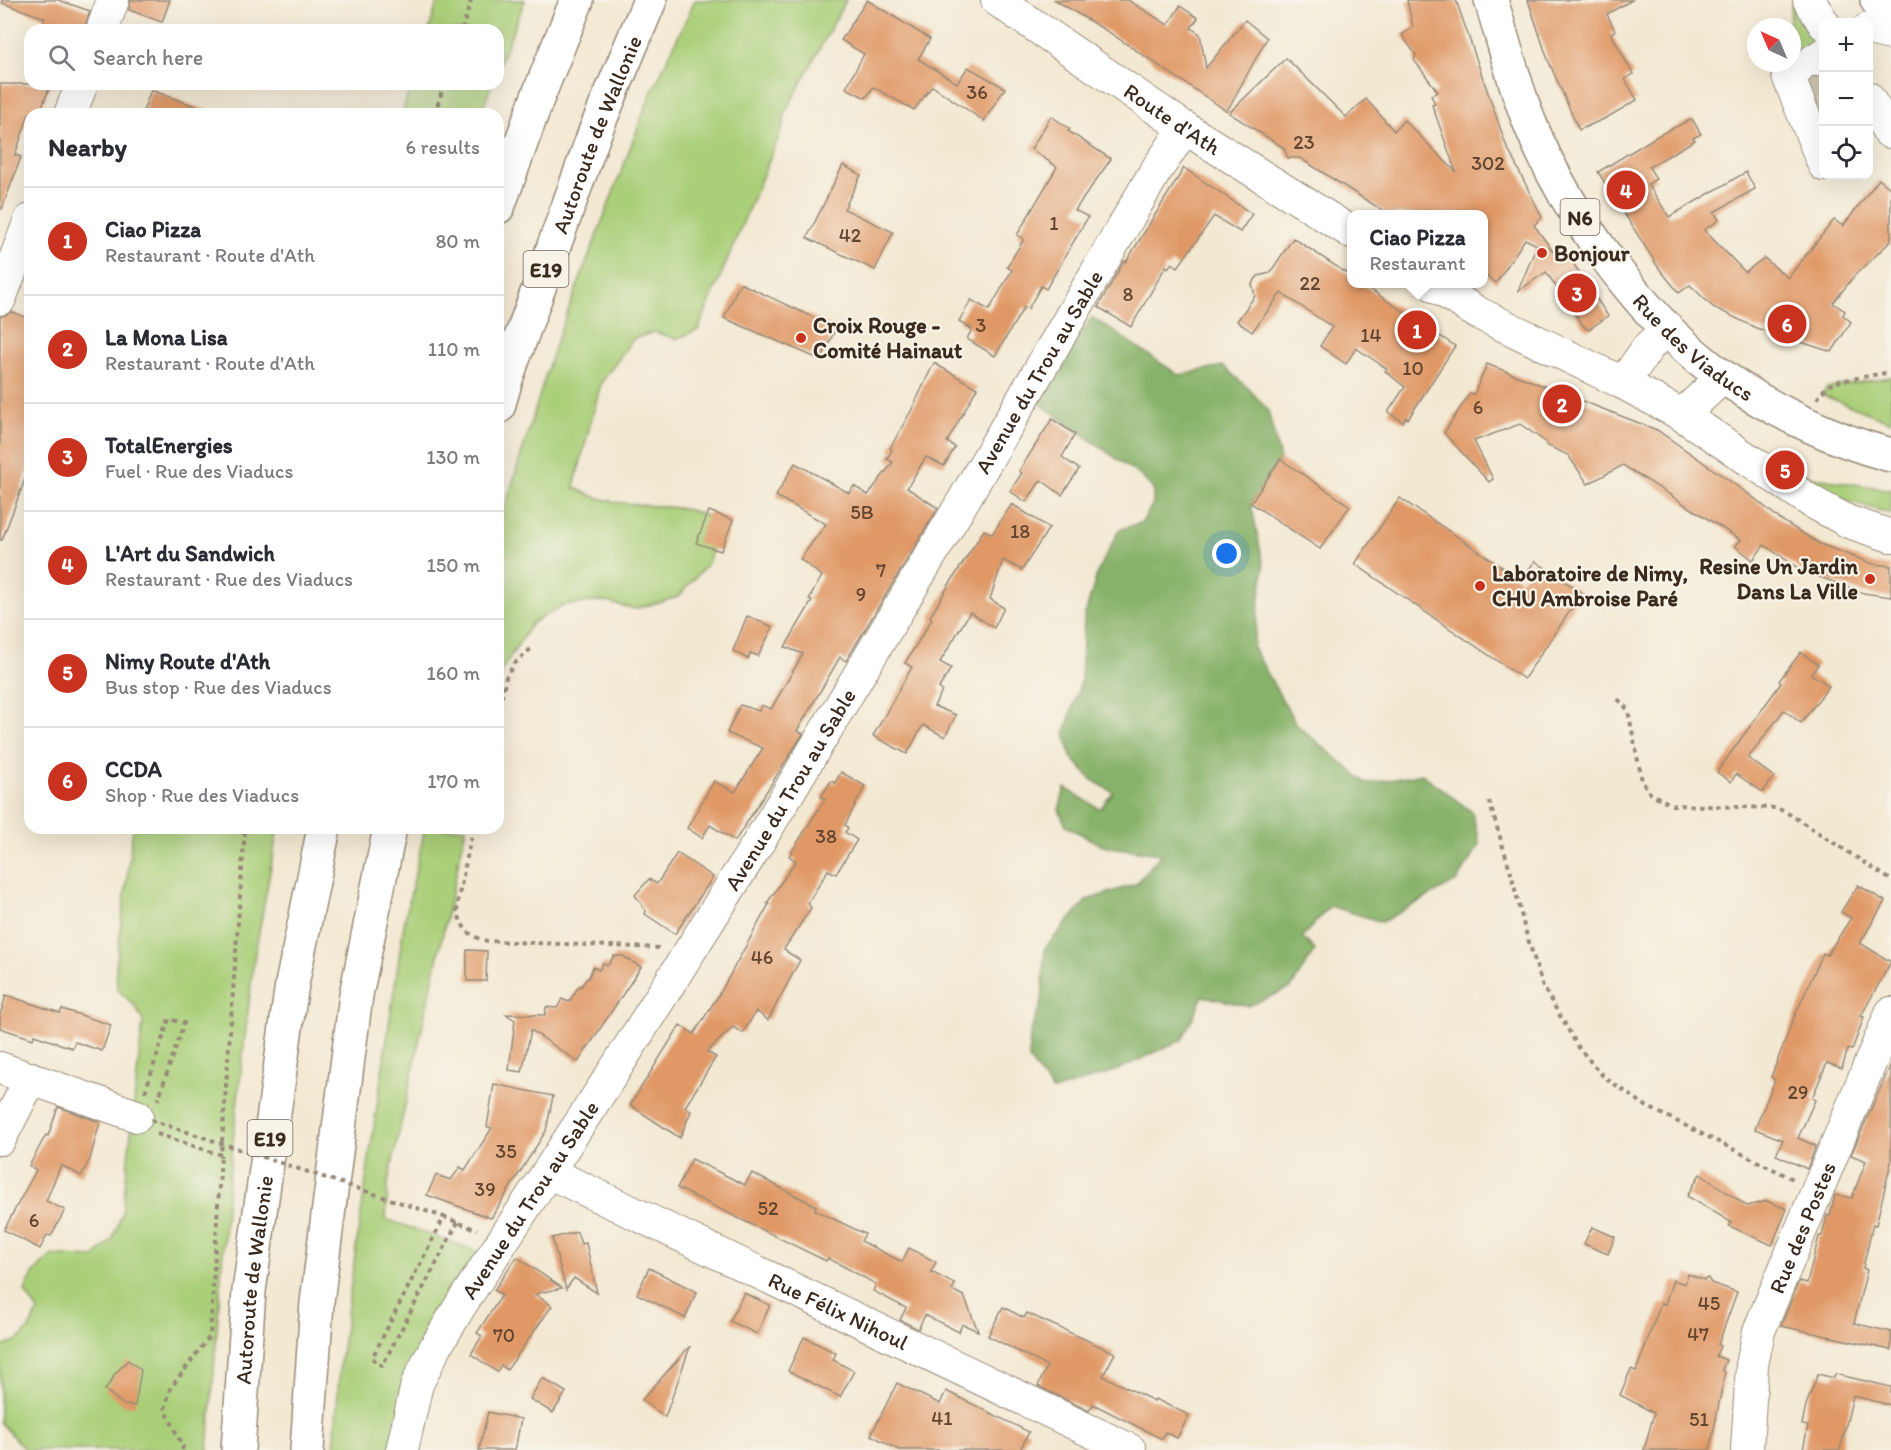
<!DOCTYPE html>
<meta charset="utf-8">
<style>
:root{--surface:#fff;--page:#f2f2f3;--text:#2b2b33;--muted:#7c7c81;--line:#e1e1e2;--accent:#c8321e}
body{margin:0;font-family:Itim,sans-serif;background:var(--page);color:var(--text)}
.controls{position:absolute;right:18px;top:18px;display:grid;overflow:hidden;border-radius:12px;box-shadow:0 6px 24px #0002}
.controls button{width:54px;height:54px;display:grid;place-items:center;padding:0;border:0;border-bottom:2px solid var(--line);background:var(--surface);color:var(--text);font:30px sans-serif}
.compass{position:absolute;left:1747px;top:18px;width:54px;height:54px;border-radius:50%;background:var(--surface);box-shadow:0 6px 24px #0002;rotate:316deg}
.you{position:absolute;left:1227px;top:554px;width:21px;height:21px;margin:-15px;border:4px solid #fff;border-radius:50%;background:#1a73e8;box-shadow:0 0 0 9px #1a73e833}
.badge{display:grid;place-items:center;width:39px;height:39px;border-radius:50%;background:var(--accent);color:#fff;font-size:20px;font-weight:700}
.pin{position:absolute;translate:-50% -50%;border:3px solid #fff;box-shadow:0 2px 6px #0006}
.popup{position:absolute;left:1347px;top:210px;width:141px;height:78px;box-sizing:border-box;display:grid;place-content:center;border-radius:12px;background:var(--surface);filter:drop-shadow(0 2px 4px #0005);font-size:20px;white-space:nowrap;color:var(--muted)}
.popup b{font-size:22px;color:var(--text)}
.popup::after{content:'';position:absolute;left:50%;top:100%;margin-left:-12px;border:12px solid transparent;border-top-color:var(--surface)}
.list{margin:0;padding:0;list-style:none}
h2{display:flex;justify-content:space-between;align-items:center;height:78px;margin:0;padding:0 24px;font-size:26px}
h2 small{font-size:20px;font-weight:400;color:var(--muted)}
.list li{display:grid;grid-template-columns:39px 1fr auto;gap:18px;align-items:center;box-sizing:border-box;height:108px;padding:0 24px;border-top:2px solid var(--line)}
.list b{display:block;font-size:22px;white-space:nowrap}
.list p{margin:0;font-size:20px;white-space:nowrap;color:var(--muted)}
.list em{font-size:20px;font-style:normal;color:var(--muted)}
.icon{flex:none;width:33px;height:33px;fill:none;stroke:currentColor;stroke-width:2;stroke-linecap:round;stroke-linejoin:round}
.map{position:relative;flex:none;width:1891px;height:1450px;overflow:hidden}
.search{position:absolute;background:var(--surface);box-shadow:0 6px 24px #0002;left:24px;top:24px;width:480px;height:66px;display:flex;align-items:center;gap:15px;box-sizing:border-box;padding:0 21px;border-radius:18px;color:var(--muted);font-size:22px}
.panel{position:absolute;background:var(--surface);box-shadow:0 6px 24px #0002;left:24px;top:108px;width:480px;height:726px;border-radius:18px}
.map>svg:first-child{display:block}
</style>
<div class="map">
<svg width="1891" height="1450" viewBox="0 0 1891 1450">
<rect width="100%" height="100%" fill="#f7f3e8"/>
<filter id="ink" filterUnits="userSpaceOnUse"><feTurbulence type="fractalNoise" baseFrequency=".0167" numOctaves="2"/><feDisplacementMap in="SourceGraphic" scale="12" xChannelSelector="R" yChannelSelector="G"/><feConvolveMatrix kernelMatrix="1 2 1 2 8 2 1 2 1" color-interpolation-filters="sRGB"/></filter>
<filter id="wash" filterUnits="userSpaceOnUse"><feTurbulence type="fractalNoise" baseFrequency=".008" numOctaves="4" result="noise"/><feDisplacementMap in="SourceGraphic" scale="24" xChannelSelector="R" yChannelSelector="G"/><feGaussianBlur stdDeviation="1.35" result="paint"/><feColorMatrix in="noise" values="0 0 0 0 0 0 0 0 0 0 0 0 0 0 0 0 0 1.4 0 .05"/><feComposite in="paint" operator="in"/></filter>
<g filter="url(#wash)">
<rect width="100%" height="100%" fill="#f3e9d3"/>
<g fill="#aacf79" stroke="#727c4c" stroke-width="1.5">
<polygon points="438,0 525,0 498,68 498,30 429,30"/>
<path d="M695 0H846L786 111 782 129 698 330 676 339 654 332 633 339 601 383 574 487C608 508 647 503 684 509 692 510 700 514 707 516L717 536 708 563 678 597 635 609 602 601 564 605 532 623 501 671 498 685V530L555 345 650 96Z"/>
<polygon points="1792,0 1796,0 1823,38 1792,57 1792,27 1789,27"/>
<polygon points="411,84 492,84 480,114 402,114"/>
<polygon points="1891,377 1891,422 1822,395 1827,388"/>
<polygon points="1768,467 1822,479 1891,490 1891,514 1792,484"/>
<path d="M133 828H278L254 959 228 1184 208 1450H25L0 1422V1347C23 1341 29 1331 38 1311L25 1292C30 1275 39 1266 53 1255L93 1258 112 1240 122 1214 143 1021 135 1006 117 989 116 968Z"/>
<polygon points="425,828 466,828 388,1183 386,1219 492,1257 402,1450 334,1450 340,1362 359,1227 404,924"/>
</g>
<polygon fill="#87b269" stroke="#616e44" stroke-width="1.5" points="1092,317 1179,375 1223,366 1248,388 1268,410 1280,459 1251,503 1264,568 1253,648 1296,724 1367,784 1422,774 1472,812 1480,844 1457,881 1382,922 1330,906 1302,937 1315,950 1291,988 1248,1006 1203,996 1182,1040 1115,1071 1053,1091 1029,1060 1030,1033 1042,1002 1045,948 1087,900 1136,884 1161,854 1103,846 1066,826 1059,810 1065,788 1100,809 1113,792 1092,780 1071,757 1065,732 1081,681 1084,618 1098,571 1119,530 1142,522 1153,504 1153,489 1142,477 1038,402"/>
<g id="blocks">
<g fill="#e09966">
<polygon points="2,0 58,0 90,11 84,30 39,30 45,18 2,3"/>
<polygon points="131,0 170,0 162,22 129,10"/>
<polygon points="867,0 930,39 918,59 957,83 968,67 1005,88 984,121 932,86 914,110 873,87 866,98 846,88 864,54 841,40"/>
<polygon points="1055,0 1128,0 1168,25 1180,6 1198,18 1191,28 1200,34 1206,68 1245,20 1267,38 1227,111 1110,33"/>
<polygon points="1407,0 1456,0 1506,145 1542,217 1534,225 1554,253 1563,248 1608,316 1588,330 1582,324 1546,272 1518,291 1537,245 1525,239 1496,283 1483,273 1483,214 1388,214 1300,158 1288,158 1284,148 1229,113 1286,58 1346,117 1366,99 1394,131 1404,120 1456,172 1432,105 1435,104 1431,95 1438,92 1414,60 1416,55 1402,35 1413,27"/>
<polygon points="1528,0 1632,0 1607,14 1615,31 1611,33 1633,74 1625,79 1637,100 1606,118 1579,130 1548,60"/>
<polygon points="1824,76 1824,113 1810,82 1813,78"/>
<polygon points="0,84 51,84 39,114 29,114 15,155 21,157 2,209 0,208"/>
<polygon points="151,90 211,112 210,114 142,114"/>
<polygon points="1051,116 1070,129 1068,131 1111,159 1075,210 1088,217 1046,289 1041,286 1028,309 1024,307 995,356 967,339 972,329 959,321 971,300 989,310 1012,270 1007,267 1024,239 1017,235 1057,167 1031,149"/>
<polygon points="1692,119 1701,134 1693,138 1695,140 1649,167 1656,179 1648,184 1669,217 1746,172 1755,189 1714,212 1719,220 1704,230 1745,272 1764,258 1788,278 1834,220 1843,226 1879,179 1891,189 1891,241 1855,275 1833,303 1845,311 1843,315 1851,322 1832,352 1756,328 1713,307 1690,285 1679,293 1658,267 1598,172 1659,135"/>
<polygon points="843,165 861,175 844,209 893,232 875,270 807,238"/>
<polygon points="1184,168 1252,214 1240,232 1214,216 1178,267 1172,263 1168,268 1166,266 1131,327 1098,307 1124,261 1126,262"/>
<polygon points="1293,238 1351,276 1351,284 1362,284 1455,346 1408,419 1406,417 1403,422 1388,412 1405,387 1385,371 1387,369 1356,348 1346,364 1320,346 1332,327 1281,293 1252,332 1237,321 1255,296 1252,284 1258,276 1270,273"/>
<polygon points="740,283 836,328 821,360 724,318"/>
<polygon points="12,312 30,319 30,466 2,540 0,540 0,317"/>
<polygon points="934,363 977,388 947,442 955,447 944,466 926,457 907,488 938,508 846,661 840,657 797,731 803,734 735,841 710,825 702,838 687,828 714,781 735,792 763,748 727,733 740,705 759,711 761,705 771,709 803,654 785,647 812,601 809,599 822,576 800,559 826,524 776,496 795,463 849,493 854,486 868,495 893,462 887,459 892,450 890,448 911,411"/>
<polygon points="1487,364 1657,430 1754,498 1781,520 1820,544 1873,564 1891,566 1891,597 1863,593 1801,570 1764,545 1753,560 1735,546 1741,540 1623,465 1588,484 1568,455 1546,445 1547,443 1520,424 1474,441 1493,479 1489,482 1444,433 1470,393 1474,394"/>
<polygon points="1052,419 1075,434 1062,457 1079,469 1062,495 1041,480 1026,502 1010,491 1022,473 1019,471"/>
<polygon points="1280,459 1350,506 1320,549 1251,503"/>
<polygon points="1400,498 1521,580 1535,561 1582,593 1524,679 1355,564"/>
<polygon points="1012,504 1049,528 1022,570 1003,560 990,599 1004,608 994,628 970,612 940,662 951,668 939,688 942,691 934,706 956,715 945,737 923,725 907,754 873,736 912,667 905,663 932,619 930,617 947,588 984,530 992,534"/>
<polygon points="709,511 733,520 721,551 696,543"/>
<polygon points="747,616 773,627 758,656 751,653 748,659 733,651"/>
<polygon points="1801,652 1818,665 1811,674 1829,686 1801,723 1784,710 1748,758 1774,777 1763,792 1736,774 1731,782 1717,772 1781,683 1779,681"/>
<polygon points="841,772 865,786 845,825 848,828 845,832 857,840 836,874 828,870 808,903 811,908 784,949 787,951 787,952 800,960 768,1020 756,1011 743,1033 733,1027 707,1052 716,1057 685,1107 691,1111 680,1138 630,1105 680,1025 694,1034 721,991 769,904 767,903 796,861 789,856 825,799 821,797 831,781 835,783"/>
<polygon points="677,853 713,877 675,934 645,914 646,911 635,895 649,879 657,884"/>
<polygon points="1858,885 1885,901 1860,943 1891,962 1861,1016 1864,1017 1852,1050 1848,1049 1842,1068 1827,1063 1812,1098 1815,1100 1798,1138 1816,1146 1807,1169 1776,1155 1783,1140 1755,1129 1775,1080 1771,1077 1793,1020 1823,953 1827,955 1851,918 1841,912"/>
<polygon points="467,950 487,951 486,981 467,981"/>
<polygon points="614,956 623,956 641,967 578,1062 531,1030 522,1072 509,1070 515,1020 506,1014 545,1015 546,1007 557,1008 562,999 569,1002 579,986 581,987 586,979 588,979 593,967 599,970 603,963 608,965"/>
<polygon points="6,995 60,1013 62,1009 111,1025 102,1051 75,1042 72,1048 34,1035 33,1039 0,1028 0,1015"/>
<polygon points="1891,1064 1891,1162 1876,1225 1873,1224 1863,1268 1867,1270 1854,1323 1891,1332 1891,1350 1781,1326 1799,1281 1807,1283 1819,1236 1822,1236 1827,1215 1830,1216 1835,1195 1852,1198 1866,1161 1851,1155"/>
<polygon points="494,1084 553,1096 546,1131 491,1218 427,1195 436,1175 451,1180 460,1167 465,1170 492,1128 487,1127"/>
<polygon points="58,1107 100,1122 90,1159 81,1176 61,1165 46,1201 65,1210 51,1236 47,1235 40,1249 4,1230 36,1170 29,1166 46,1135 48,1136"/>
<polygon points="692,1159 745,1185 752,1173 816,1206 815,1210 865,1234 861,1241 902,1262 909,1248 936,1262 931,1272 955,1284 952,1290 964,1296 978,1331 962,1324 959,1332 925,1315 918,1329 900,1320 906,1308 873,1291 876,1284 828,1258 826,1261 677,1188"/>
<polygon points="1700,1174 1747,1206 1767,1201 1787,1209 1772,1245 1729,1226 1731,1222 1687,1196"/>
<polygon points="1592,1227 1615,1237 1608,1254 1584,1244"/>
<polygon points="577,1232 581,1244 586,1243 597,1293 574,1278 566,1289 552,1238"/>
<polygon points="517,1257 562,1288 535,1294 552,1306 507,1370 501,1365 497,1372 471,1354 482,1336 477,1333 502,1295 494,1290"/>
<polygon points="649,1268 697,1292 685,1318 637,1294"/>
<polygon points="1688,1274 1704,1280 1708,1278 1711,1283 1737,1292 1718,1345 1720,1346 1716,1356 1726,1360 1722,1370 1725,1372 1710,1450 1644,1450 1654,1413 1620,1395 1631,1369 1636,1371 1661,1303 1665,1304 1673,1280 1685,1284"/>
<polygon points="744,1293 770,1305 757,1334 730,1321"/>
<polygon points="1003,1307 1024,1318 1027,1313 1115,1353 1103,1376 1154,1401 1155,1399 1189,1415 1177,1438 1165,1432 1162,1439 1093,1404 1089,1411 1038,1386 1047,1366 988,1336"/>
<polygon points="804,1337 836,1353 833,1360 854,1371 840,1397 788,1371"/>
<polygon points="689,1347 690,1347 665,1417 642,1400"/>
<polygon points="128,1360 141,1370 135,1406 124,1405 105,1390 114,1377 113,1376"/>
<polygon points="1818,1374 1834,1378 1835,1374 1891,1387 1891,1405 1853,1396 1840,1450 1803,1450 1808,1426 1802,1425 1806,1405"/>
<polygon points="542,1378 566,1392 553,1413 530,1399"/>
<polygon points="897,1383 940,1404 946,1391 1029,1432 1020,1450 899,1450 871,1435"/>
<polygon points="488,1412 521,1419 515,1450 479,1450"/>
</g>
</g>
</g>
<g filter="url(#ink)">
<use href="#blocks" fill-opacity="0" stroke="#978a78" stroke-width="1.5"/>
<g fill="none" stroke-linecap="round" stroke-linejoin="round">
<g stroke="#cec3af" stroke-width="32" stroke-dasharray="32 16" stroke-linecap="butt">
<polyline points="1807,86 1823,75"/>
<polyline points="1821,110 1824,108"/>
</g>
<defs>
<g id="minor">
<path id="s1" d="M997 0 1185 128 1351 232"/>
<polyline points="1809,0 1824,24"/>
<polyline points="1868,29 1891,34"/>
<polyline points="102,30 113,0"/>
<polyline points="1814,60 1824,54"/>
<polyline points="1797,70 1788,76 1824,165"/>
<polyline points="1868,98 1889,132"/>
<polyline points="70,114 82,84"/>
<polyline points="1432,284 1478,313 1623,383 1682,415 1812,502 1849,522 1891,536"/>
<polyline points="0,299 30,220"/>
<polyline points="1623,383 1649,346 1668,328"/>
<polyline points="1682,415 1723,377"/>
<polyline points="0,1068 137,1116"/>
<polyline points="0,1139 31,1078"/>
<path id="s2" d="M548 1172 1130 1450"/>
<path id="s3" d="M402 1450 417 1384 435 1348 462 1303 614 1071 760 840 959 508 1155 172 1185 128"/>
<path id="s4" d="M1747 1450 1752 1365 1759 1331 1891 1013"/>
</g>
<g id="major">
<path id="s5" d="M1491 0C1504 42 1514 85 1531 126 1565 210 1639 313 1711 368 1760 405 1832 440 1891 455"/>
<polyline points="1877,0 1891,21"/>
</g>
<g id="highway">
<polyline points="498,207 537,99 577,0"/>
<path id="s6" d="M498 407 506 379 595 132 650 0"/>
<path id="s7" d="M238 1450 249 1291 292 984 324 828"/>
<polyline points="307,1450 317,1302 356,995 390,828"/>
</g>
</defs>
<use href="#minor" stroke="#978a78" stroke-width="34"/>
<use href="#major" stroke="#978a78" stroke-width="36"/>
<use href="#highway" stroke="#978a78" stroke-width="36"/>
<g stroke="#978a78" stroke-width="4" stroke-dasharray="4.5 4.5" stroke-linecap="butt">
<polyline points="462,30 471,0"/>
<polyline points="435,114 444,84"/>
<polyline points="1817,399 1827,386 1840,381 1891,372"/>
<polyline points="1618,699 1628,710 1642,781 1650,793 1672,805 1777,808 1791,815 1891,880"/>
<polyline points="498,715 506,677 515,663 534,646"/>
<polyline points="1489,801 1511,873 1524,926 1543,987 1579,1048 1603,1076 1646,1106 1793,1179"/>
<path d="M473 828 457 905C458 923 468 938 488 941L661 948"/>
<polyline points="145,1092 169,1019 184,1023 158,1100"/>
<polyline points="157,1134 221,1155 245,828"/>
<polyline points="458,1222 382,1366 372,1358 444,1217 477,1230"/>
<polyline points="182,1450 183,1447 165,1409 170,1389 210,1336 221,1155"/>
</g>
<use href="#minor" stroke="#fff" stroke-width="32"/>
<use href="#major" stroke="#fff" stroke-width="33"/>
<use href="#highway" stroke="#fff" stroke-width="33"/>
<polyline stroke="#978a78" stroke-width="4" stroke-dasharray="4.5 4.5" stroke-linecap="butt" points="151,1120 444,1217"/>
</g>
</g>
<g fill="#c8321e" stroke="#f7f3e8" stroke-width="2">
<circle cx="1542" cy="253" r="6"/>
<circle cx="801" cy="338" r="6"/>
<circle cx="1870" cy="579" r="6"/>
<circle cx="1480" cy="586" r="6"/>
</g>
<g text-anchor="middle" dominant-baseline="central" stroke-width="4.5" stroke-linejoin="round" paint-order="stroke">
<g font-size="20" fill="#644630">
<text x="977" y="92">36</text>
<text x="1304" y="142">23</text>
<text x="1488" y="163">302</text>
<text x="1054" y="223">1</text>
<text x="850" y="235">42</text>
<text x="1310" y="283">22</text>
<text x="1128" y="294">8</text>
<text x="981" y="325">3</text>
<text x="1371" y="335">14</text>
<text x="1413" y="368">10</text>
<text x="1478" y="407">6</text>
<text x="862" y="512">5B</text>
<text x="1020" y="531">18</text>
<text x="881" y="570">7</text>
<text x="861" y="594">9</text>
<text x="826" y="836">38</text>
<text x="762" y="957">46</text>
<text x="1798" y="1092">29</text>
<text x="506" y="1151">35</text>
<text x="485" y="1189">39</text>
<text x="768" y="1208">52</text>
<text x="34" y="1220">6</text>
<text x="1709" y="1303">45</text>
<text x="1698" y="1334">47</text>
<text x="504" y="1335">70</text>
<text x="942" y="1418">41</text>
<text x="1699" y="1419">51</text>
</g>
<g fill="#f7f3e8" stroke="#73665b" stroke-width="1.5">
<rect x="1560.5" y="199" width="39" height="36" rx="4.5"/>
<rect x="523.5" y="251" width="45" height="36" rx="4.5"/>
<rect x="247.5" y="1120" width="45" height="36" rx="4.5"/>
</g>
<g font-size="21" font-weight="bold" fill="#3b2a1e">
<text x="1580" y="217">N6</text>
<text x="546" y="269">E19</text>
<text x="270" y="1138">E19</text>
</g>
<g font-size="22" fill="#3b2a1e" stroke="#f7f3e8">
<text stroke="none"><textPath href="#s1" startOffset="212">Route d'Ath</textPath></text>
<text stroke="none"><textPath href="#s6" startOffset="290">Autoroute de Wallonie</textPath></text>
<text stroke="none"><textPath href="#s5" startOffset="410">Rue des Viaducs</textPath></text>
<text stroke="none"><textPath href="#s3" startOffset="1256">Avenue du Trou au Sable</textPath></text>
<text stroke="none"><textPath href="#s3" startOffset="770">Avenue du Trou au Sable</textPath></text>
<text stroke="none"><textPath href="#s3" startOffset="284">Avenue du Trou au Sable</textPath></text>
<text stroke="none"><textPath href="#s4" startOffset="232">Rue des Postes</textPath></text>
<text stroke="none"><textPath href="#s7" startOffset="171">Autoroute de Wallonie</textPath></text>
<text stroke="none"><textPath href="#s2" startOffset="322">Rue Félix Nihoul</textPath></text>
</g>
<g font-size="22" font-weight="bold" fill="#3b2a1e" stroke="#f7f3e8" text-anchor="start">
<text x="1554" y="253">Bonjour</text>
<text x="813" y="325">Croix Rouge -<tspan x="813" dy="25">Comité Hainaut</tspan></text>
<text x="1858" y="566" text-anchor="end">Resine Un Jardin<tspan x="1858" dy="25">Dans La Ville</tspan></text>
<text x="1492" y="573">Laboratoire de Nimy,<tspan x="1492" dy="25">CHU Ambroise Paré</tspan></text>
</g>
</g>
</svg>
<div class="controls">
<button>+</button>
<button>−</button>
<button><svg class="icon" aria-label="locate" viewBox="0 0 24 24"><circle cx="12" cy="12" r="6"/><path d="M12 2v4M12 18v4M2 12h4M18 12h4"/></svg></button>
</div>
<svg class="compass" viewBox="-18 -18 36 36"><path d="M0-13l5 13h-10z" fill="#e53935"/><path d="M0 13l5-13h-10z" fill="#7c7c81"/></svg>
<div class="you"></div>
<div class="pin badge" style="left:1417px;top:330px">1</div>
<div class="popup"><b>Ciao Pizza</b>Restaurant</div>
<div class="pin badge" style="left:1562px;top:404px">2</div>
<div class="pin badge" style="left:1577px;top:293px">3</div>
<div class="pin badge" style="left:1626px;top:190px">4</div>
<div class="pin badge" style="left:1785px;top:470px">5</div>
<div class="pin badge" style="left:1787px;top:324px">6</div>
<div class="search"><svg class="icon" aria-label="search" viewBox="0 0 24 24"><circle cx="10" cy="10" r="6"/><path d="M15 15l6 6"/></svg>Search here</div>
<section class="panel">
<h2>Nearby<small>6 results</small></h2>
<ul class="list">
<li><span class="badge">1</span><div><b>Ciao Pizza</b><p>Restaurant · Route d'Ath</p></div><em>80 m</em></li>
<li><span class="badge">2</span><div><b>La Mona Lisa</b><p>Restaurant · Route d'Ath</p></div><em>110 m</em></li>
<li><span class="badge">3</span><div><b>TotalEnergies</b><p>Fuel · Rue des Viaducs</p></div><em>130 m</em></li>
<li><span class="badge">4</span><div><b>L'Art du Sandwich</b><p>Restaurant · Rue des Viaducs</p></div><em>150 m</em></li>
<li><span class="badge">5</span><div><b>Nimy Route d'Ath</b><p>Bus stop · Rue des Viaducs</p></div><em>160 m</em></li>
<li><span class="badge">6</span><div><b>CCDA</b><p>Shop · Rue des Viaducs</p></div><em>170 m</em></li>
</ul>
</section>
</div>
